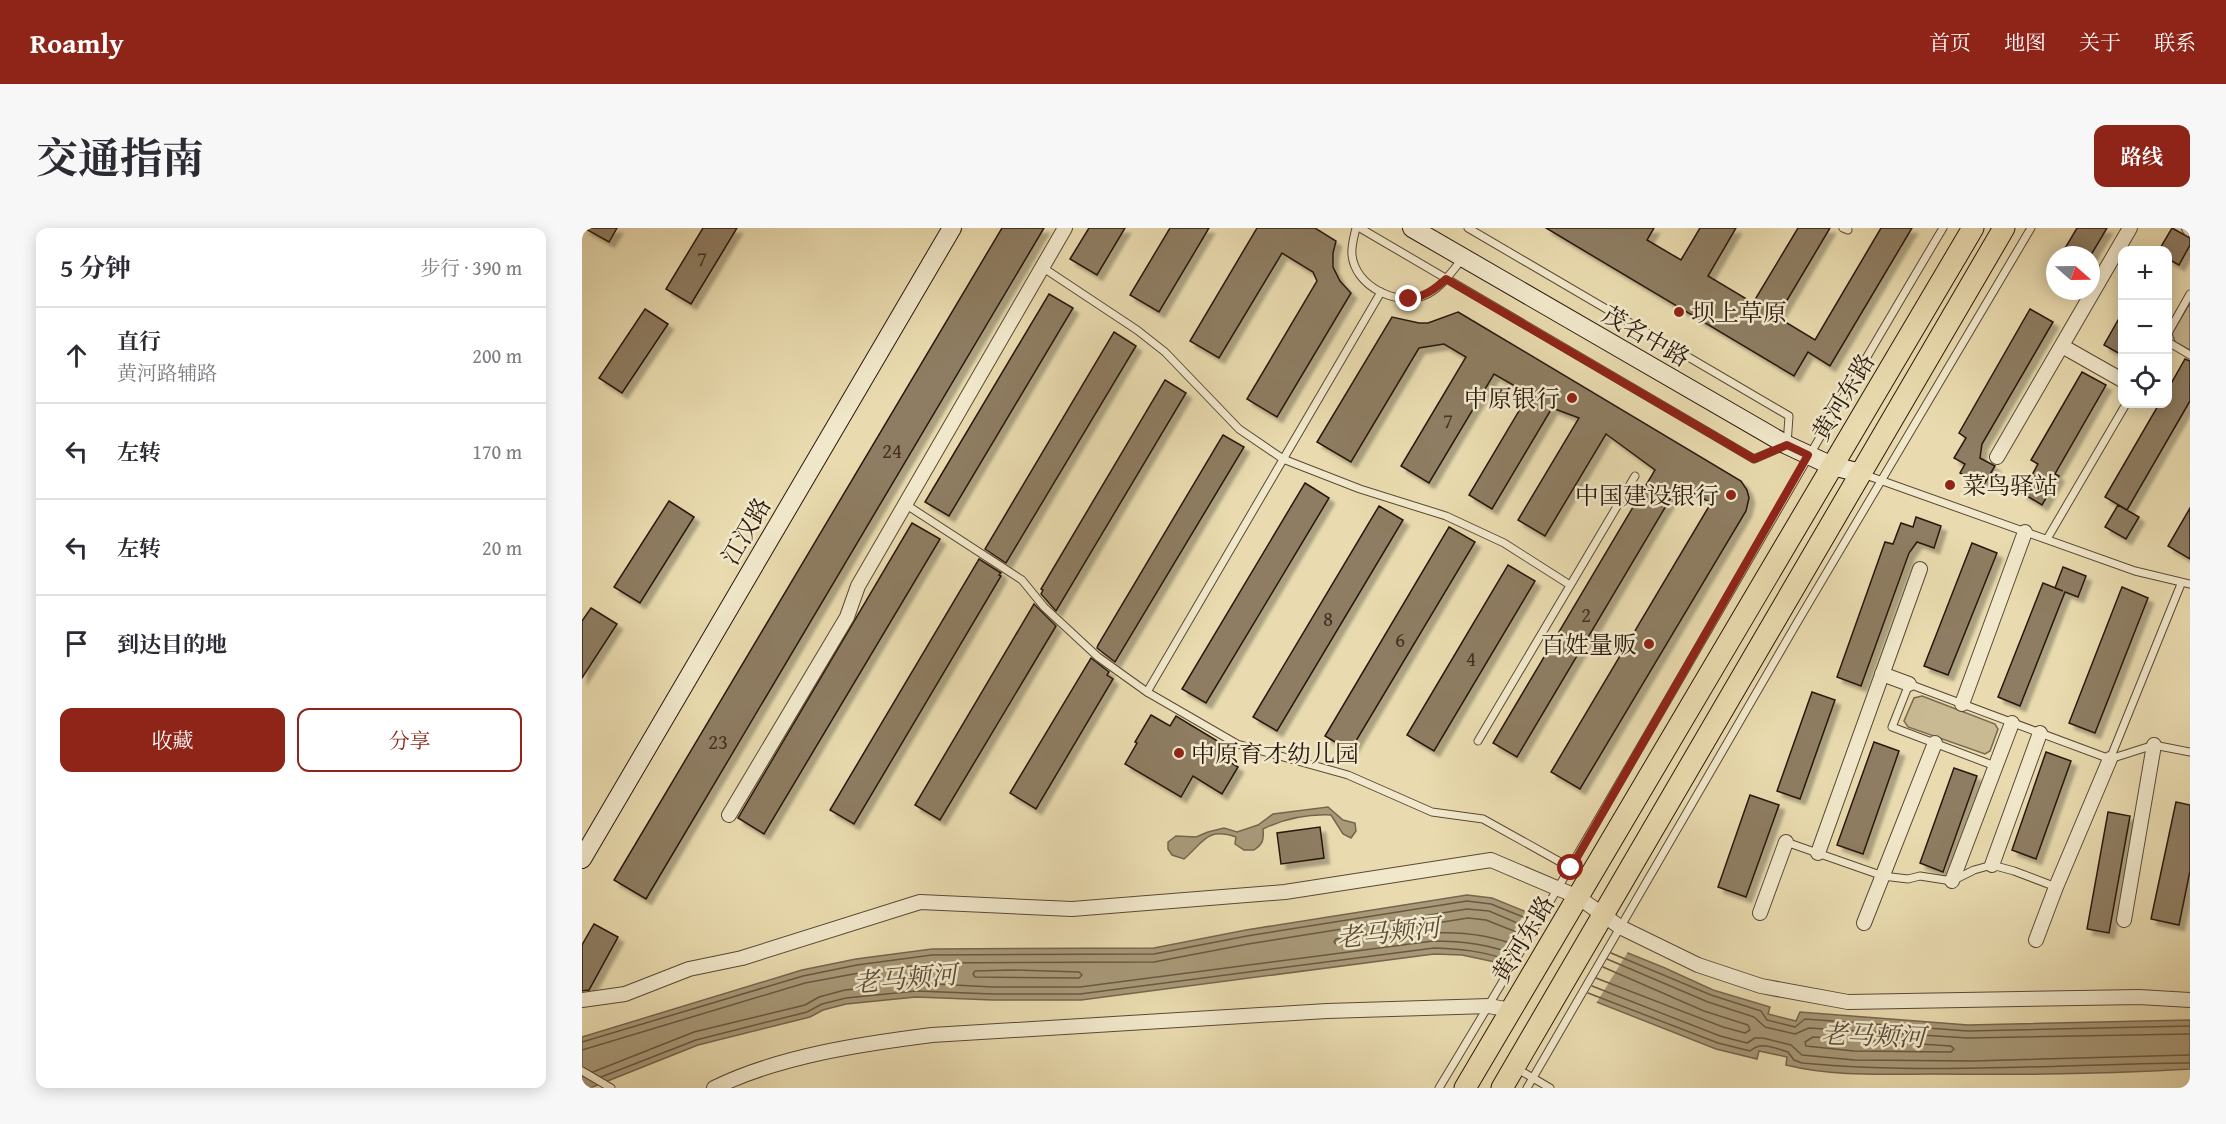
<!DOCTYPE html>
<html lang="zh">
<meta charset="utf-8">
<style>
:root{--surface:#fff;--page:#f7f7f7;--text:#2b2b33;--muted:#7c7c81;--line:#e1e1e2;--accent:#8f2418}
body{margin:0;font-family:"Gentium Book Plus","Noto Serif SC",serif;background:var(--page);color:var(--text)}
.controls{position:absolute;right:18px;top:18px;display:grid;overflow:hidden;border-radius:12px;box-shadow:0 3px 15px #0003}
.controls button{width:54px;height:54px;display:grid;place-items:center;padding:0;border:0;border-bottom:2px solid var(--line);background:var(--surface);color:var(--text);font:30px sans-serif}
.compass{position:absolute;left:1464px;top:18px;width:54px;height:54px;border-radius:50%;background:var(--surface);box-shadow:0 3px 15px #0003;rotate:110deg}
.stop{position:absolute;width:18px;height:18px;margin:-14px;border:4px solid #8f2418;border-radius:50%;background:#fff}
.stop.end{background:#8f2418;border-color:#fff;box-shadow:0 2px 6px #0008}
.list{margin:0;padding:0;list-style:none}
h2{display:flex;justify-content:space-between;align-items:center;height:78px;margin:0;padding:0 24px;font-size:26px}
h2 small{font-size:20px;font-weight:400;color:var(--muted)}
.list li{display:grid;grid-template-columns:39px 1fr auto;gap:18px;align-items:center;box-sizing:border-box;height:96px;padding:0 24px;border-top:2px solid var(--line)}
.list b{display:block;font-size:22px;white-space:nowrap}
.list p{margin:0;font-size:20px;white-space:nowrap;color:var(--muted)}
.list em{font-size:20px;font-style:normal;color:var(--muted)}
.actions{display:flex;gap:12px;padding:18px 24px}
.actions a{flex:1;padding:14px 0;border:2px solid var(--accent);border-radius:12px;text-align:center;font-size:21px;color:var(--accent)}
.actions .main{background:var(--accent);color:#fff}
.icon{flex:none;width:33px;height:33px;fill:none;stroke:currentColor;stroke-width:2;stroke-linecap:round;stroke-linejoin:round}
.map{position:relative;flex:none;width:1608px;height:860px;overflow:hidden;border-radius:12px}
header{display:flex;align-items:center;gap:36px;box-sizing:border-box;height:84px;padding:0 30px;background:var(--accent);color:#fff}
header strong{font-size:28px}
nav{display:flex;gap:33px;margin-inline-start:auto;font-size:21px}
.intro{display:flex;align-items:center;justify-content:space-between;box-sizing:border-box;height:144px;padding:0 36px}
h1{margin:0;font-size:42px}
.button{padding:15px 27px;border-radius:12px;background:var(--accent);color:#fff;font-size:21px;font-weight:700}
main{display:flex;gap:36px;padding:0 36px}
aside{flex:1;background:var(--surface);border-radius:12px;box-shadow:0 3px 15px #0003}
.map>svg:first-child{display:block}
</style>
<header>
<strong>Roamly</strong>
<nav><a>首页</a><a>地图</a><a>关于</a><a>联系</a></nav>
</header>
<div class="intro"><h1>交通指南</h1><a class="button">路线</a></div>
<main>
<aside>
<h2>5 分钟<small>步行 · 390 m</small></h2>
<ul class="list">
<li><svg class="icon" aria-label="ahead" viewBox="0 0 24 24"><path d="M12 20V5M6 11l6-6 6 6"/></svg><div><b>直行</b><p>黄河路辅路</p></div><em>200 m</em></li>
<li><svg class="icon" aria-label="left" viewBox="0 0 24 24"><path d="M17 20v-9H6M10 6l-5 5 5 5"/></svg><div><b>左转</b></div><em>170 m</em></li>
<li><svg class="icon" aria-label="left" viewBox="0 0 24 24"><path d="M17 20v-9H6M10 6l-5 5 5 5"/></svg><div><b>左转</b></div><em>20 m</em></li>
<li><svg class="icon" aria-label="arrive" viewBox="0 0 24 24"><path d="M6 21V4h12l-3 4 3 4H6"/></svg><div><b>到达目的地</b></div></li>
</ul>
<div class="actions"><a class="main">收藏</a><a>分享</a></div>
</aside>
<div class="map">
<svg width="1608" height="860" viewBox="0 0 1608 860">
<defs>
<filter id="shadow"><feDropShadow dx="5.5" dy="5.5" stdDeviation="1.5" flood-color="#0004"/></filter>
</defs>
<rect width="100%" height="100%" fill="#e9dbaf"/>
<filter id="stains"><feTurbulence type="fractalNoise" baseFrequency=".00333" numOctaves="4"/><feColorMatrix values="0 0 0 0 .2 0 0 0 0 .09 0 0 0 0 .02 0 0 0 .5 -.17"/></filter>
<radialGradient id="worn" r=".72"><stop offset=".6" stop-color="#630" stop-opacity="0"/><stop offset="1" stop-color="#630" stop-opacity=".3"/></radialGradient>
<g fill="#c9ba94" stroke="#7a6951" stroke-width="1.5">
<polygon points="1608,75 1608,122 1593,114 1590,105"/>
<polygon points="1340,468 1413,496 1416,501 1408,523 1403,526 1326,499 1322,493 1332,470"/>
</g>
<g fill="#a89978" stroke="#76654e" stroke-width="1.5">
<path d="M746 579 761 592 773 595 774 603 769 610 761 606 749 587C725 586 702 591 681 601 682 612 681 616 672 622H662L653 616 654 609C624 599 622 614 602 631L590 627 586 621V614L594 608 614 609 626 604 642 600 655 604 676 597 691 586Z"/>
<path d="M885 667 910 670 1083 740 1131 762 1188 779 1186 786 1214 793 1218 784 1386 797 1608 792V841C1524 846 1435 847 1351 846 1302 846 1252 849 1204 837L1205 829 1177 823 1175 831 1134 821 913 734 880 727 852 726 499 772H411L334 769 264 776 241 782 228 789 116 817 8 860H0V809L220 742 274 731 350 721 572 720 664 702Z"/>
</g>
<polygon fill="#e9dbaf" points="945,681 1047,722 1013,777 912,736"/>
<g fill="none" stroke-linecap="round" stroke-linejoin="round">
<g stroke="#6a5843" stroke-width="1.5">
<path d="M936 718C877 694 816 708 755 717L752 714 754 711 886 690 904 692 942 707"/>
<polyline points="1029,725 1129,767 1179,783 1185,792 1213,799 1223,791 1386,803 1608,798"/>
<polyline points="1025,731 1126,774 1172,789 1183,799 1213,806 1227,800 1386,810 1608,806"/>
<polygon points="430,742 497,744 500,747 497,750 393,749 391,746 393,743"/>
<polyline points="1014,750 1141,799 1163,805 1168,802 1166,797 1122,783 1021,739"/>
<polyline points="1010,758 1138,808 1165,815 1173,810 1181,810 1209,817 1220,827 1272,832 1391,833 1608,827"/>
<path d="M1006 765 1136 815 1168 823C1180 813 1192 820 1206 824L1212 832 1220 835C1349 847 1479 836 1608 835"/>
<polygon points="1231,809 1369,818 1372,821 1369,824 1272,823 1224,818 1223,814"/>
<polyline points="0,814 221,748 275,737 350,727 572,726 665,708 885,673 909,676 951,693"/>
<polyline points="0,822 223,755 277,745 351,735 572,734 666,716 885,681 907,683 947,700"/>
<path d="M11 844 112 804 223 777 237 769 263 762 333 755 411 759H498L851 713C879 713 906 716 931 726"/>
<path d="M19 849 114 812 225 784 240 776 264 770 334 763 411 766H498L852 720C878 721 903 723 927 733"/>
</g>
</g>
<g fill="#8e7d62" stroke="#2b180e" stroke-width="1.5" filter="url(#shadow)">
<polygon points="2,0 35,0 27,14"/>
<polygon points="121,0 155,0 109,76 84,61"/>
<polygon points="420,0 462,0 64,671 32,652"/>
<polygon points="507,0 543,0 515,47 488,31"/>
<polygon points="588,0 627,0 577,84 548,67"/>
<polygon points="675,0 733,0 754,13 751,25 751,39 758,53 769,65 695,189 665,171 735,53 731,44 700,25 637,130 608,113"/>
<polygon points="964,0 1072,0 1065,12 1099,32 1118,0 1154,0 1126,48 1171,75 1216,0 1248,0 1195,89 1233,112 1299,0 1330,0 1248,138 1226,124 1212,148"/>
<polygon points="1495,0 1525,0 1509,27 1479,27"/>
<polygon points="1590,0 1608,10 1608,17 1597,37 1586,31 1586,22 1577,22"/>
<polygon points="467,66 491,80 367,288 343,274"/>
<polygon points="63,81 86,96 40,165 17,150"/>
<polygon points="1448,81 1471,94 1400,216 1398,230 1413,238 1401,258 1378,245 1383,236 1372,230 1384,210 1377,205"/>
<polygon points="876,84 1159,253 1165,262 1167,270 1164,283 998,561 969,544 1129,275 1097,256 935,529 911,515 1073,242 1024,206 963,308 936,292 997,190 970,180 910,281 887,267 947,166 912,146 847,255 819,238 884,129 862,116 837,120 769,234 735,214 810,89 837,95 846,95"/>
<polygon points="1540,85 1540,127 1522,117"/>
<polygon points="532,104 554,118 424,335 403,321"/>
<polygon points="1603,131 1608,133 1608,173 1545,282 1523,269 1577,176 1586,176 1586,161"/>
<polygon points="1500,144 1524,157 1473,246 1477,248 1460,277 1440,265 1456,236 1449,232"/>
<polygon points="583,152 604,165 474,383 459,366 461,362 459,361"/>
<polygon points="641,207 662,219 533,434 515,420 516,417"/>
<polygon points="723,255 747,270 624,475 600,461"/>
<polygon points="87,273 112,289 58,375 32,359"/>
<polygon points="1536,277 1557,289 1544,311 1523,299"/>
<polygon points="797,278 821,292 695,503 671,489"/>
<polygon points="1608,280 1608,331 1586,318"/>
<polygon points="1334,289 1359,298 1352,320 1335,314 1327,325 1279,458 1255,449 1303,314 1311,316 1319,295 1331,299"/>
<polygon points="330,295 358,311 182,606 156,590"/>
<polygon points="867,299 893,314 768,523 743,508"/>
<polygon points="1390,315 1415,325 1366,447 1342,438"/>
<polygon points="397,331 419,345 417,347 419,348 272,596 248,582"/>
<polygon points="926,337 953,353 852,523 825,507"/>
<polygon points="1481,339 1504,348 1496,369 1483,364 1438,478 1416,469 1461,355 1481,363 1473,360"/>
<polygon points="1540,359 1566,370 1513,505 1487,495"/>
<polygon points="452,376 474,398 358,592 333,577"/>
<polygon points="9,380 35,396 0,450 0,393"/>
<polygon points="509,430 527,444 525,447 531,451 454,581 428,565"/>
<polygon points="1230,464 1253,472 1218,571 1195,563"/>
<polygon points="569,487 588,498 594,488 647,520 641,530 656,539 640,566 611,548 599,569 543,536 555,515 553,514"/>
<polygon points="1292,514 1317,523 1281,626 1255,617"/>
<polygon points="1464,524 1489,533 1454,631 1430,622"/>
<polygon points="1372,540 1395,548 1361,644 1338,635"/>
<polygon points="1168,567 1197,577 1164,669 1136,659"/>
<polygon points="1594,574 1608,577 1608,643 1597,697 1569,691"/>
<polygon points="1526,584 1548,588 1527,705 1505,701"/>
<polygon points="738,599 742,630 699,636 695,605"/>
<polygon points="12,696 36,709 7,762 0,763 0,717"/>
</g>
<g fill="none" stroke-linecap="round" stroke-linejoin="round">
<defs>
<g id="lane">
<path d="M774 0C772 9 769 18 770 27 773 58 814 78 841 68 858 62 870 43 881 30"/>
<polyline points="778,0 1172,231 1205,217 1207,188 886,0"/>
<polyline points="1261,0 1266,2"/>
<polyline points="460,39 555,102 583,124 657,201 701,231 778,261 864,288 922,315 988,357"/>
<polyline points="1586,105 1608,66"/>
<polyline points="1586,114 1608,127"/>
<polyline points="1281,246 1553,343 1608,356"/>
<polyline points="323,276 440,352 462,379 516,429 565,464 655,516 766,547 850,584 901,591 989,640"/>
<polyline points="1465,311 1544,176"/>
<polyline points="565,464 799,64"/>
<polyline points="896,513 1053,248"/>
<polyline points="1528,531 1599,356"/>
<polyline points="1413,538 1310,499 1327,456 1528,531 1572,517 1608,524"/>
<polyline points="1204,614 1301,648 1326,651 1338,648 1370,653 1392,642 1410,637 1432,643 1474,659"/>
<polyline points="934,840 968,860"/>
<polyline points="0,843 29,860"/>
<path d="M857 860C1029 576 1191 285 1361 0"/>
<polyline points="945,860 1216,393 1449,0"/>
</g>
<g id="street">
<polyline points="1607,0 1608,1"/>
<polyline points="1480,118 1540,152"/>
<polyline points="1415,229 1548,0"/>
<polyline points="1300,446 1327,456"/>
<polyline points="1380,476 1443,304"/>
<polyline points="147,587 265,389 276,358 483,0"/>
<polyline points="1236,625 1338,341"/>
<polyline points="1410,637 1458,505"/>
<polyline points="1370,653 1430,495"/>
<polyline points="1178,685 1204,614"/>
<polyline points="1542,692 1572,517"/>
<polyline points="1282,695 1353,515"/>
<polyline points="1454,712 1474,659 1528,531"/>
<polyline points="0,772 43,766 107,741 160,730 338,674 490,681 703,664 909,632 996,669 1038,699 1116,737 1179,758 1266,774 1557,769 1608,772"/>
<path d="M132 860C197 828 279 816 350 807L745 783 907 778 929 782"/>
</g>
<g id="secondary">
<polyline points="830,0 1205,217 1250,238 1279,245"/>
<polyline points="0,631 370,0"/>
</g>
<g id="primary">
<polyline points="883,860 1391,0"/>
<polyline points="920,860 1422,0"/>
</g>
</defs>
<use href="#lane" stroke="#5a4936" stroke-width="9"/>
<use href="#street" stroke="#5a4936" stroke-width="16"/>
<use href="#secondary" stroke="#2b180e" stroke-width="20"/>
<use href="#primary" stroke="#2b180e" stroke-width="23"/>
<use href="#lane" stroke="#f1e8cb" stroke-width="7"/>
<use href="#street" stroke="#f1e8cb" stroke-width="14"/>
<use href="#secondary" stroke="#f1e8cb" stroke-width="18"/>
<use href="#primary" stroke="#e9dbaf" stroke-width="21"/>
</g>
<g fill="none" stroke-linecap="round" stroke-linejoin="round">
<path stroke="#8f2418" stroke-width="8" d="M827 71C843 68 852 62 864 51L1172 231 1205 217 1226 227 989 640"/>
</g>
<g fill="#8f2418" stroke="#f1e8cb" stroke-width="2">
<circle cx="1097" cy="84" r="6"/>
<circle cx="990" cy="170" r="6"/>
<circle cx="1368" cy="257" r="6"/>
<circle cx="1149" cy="267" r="6"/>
<circle cx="1067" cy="416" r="6"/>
<circle cx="597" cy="525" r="6"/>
</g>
<g text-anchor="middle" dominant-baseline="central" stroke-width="5" stroke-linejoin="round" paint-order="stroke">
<g font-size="21" fill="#443123">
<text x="120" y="30">7</text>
<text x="866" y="192">7</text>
<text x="310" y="222">24</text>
<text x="1004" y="386">2</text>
<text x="746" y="390">8</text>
<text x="818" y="411">6</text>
<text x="889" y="430">4</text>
<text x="136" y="513">23</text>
</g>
<g font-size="24" fill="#2b180e" stroke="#f1e8cb" text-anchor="start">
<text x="1109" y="84">坝上草原</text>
<text x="978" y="170" text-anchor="end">中原银行</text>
<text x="1380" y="257">菜鸟驿站</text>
<text x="1137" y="267" text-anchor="end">中国建设银行</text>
<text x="1055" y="416" text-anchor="end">百姓量贩</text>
<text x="609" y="525">中原育才幼儿园</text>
</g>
<g font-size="24" fill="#2b180e" stroke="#f1e8cb">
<text transform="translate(1064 108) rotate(30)">茂名中路</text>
<text transform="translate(1261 169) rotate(-59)">黄河东路</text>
<text transform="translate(164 303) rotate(-60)">江汉路</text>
<text transform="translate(941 711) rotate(-59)">黄河东路</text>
</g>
<g font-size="26" font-style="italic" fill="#5d4c38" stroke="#f1e8cb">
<text transform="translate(806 704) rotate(-6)">老马颊河</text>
<text transform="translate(323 750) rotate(-5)">老马颊河</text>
<text transform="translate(1291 807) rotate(2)">老马颊河</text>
</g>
</g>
<rect width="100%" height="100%" filter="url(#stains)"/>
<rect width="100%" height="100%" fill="url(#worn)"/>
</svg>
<div class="controls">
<button>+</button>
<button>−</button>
<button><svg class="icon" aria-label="locate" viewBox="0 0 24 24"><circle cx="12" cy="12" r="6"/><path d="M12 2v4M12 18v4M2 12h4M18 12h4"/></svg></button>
</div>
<svg class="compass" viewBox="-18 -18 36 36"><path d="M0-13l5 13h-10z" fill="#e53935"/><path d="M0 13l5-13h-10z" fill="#7c7c81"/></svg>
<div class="stop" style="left:989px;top:640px"></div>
<div class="stop end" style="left:827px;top:71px"></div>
</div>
</main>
